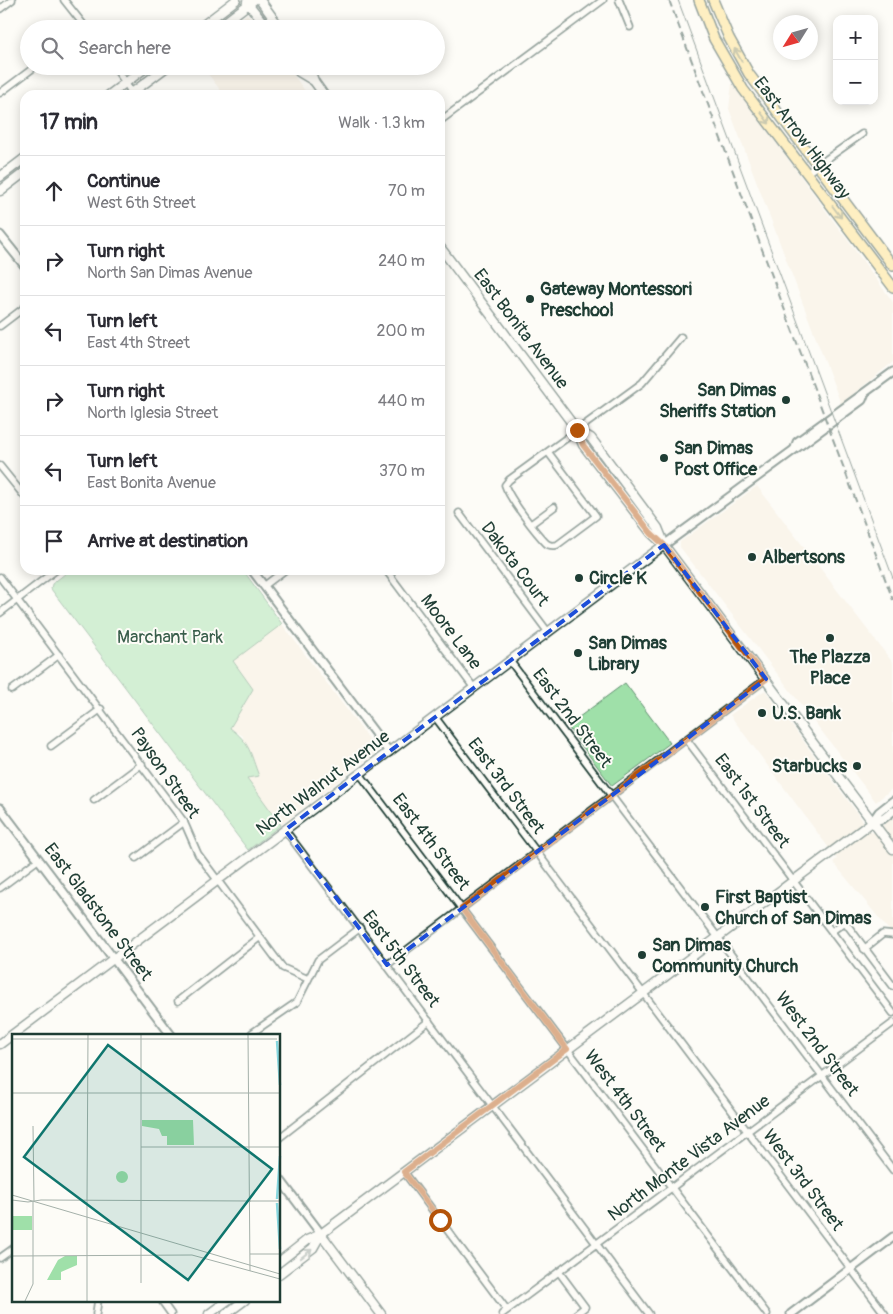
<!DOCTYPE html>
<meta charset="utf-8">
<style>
:root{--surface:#fff;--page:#f2f2f3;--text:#2b2b33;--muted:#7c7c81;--line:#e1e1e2}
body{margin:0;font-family:Pangolin,sans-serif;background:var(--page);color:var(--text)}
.controls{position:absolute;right:15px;top:15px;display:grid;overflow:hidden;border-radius:10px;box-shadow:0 2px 12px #0003}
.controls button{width:45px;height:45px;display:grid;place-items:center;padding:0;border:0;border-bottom:1px solid var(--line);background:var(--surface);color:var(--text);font:25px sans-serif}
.compass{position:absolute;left:773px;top:15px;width:45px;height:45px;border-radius:50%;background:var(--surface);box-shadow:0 2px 12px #0003;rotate:233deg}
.stop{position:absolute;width:15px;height:15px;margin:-11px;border:4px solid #b45309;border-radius:50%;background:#fff}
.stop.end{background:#b45309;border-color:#fff;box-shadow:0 1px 5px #0008}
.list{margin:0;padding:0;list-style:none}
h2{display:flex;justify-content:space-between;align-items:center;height:65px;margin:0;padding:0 20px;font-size:21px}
h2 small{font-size:16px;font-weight:400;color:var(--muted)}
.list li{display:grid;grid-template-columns:32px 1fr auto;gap:15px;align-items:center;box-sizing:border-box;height:70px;padding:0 20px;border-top:1px solid var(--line)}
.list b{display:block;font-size:19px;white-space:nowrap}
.list p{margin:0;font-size:16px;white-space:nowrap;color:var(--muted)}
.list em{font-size:16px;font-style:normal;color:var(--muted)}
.icon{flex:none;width:28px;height:28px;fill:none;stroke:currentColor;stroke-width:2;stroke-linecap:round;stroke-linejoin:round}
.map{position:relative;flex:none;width:893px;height:1314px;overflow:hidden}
.search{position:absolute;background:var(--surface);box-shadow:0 2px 12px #0003;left:20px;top:20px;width:425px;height:55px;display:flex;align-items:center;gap:12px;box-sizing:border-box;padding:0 18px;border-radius:28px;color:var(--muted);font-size:19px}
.panel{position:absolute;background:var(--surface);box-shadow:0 2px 12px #0003;left:20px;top:90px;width:425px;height:485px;border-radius:15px}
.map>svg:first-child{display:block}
</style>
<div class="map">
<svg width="893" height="1314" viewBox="0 0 893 1314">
<rect width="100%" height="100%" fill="#fdfcf7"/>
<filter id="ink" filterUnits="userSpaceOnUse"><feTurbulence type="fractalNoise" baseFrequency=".02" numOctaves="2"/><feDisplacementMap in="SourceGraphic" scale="10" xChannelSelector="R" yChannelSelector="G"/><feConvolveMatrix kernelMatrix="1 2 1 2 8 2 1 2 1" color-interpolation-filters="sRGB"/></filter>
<g filter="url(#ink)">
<g fill="#f5eddb">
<polygon points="247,14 259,29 228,29"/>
<polygon points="202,66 287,66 308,95 224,95"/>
<polygon points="732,83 893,302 893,362 841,404 729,109"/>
<polygon points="757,486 893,663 893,788 876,802 680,547 680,542"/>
<polygon points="282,624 378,751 281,825 246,778 243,736 230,728 253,689 233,661"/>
<polygon points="765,690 872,833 893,818 893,935 833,862 837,859 730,715"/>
</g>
<g fill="#9fe0a9" stroke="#5f8e6e">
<path d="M70 570H243L282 624 233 661 253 689 230 728C251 743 250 754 259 776L247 778 281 825 248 850 51 589 52 584Z"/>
<polygon points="625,683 670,743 612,786 567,726"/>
</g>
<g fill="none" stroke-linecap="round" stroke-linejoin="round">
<defs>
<g id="minor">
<polyline points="64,0 87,29"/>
<polyline points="619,0 630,27"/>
<polyline points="0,9 12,0"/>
<polyline points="114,66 132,93"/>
<polyline points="0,93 36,66"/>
<polyline points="440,121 603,0"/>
<polyline points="807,173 862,134"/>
<polyline points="0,326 25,307"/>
<path d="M548 452 596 516 557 545C552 546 549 546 546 543 536 533 509 498 505 485L509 480 642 383 681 337"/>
<polyline points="0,466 25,497"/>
<polyline points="459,513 548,632"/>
<polyline points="531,524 554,507"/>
<polyline points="386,570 474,688"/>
<polyline points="0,577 184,822 198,854 283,968 308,979"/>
<polyline points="264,586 285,570"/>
<polyline points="0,613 56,570"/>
<polyline points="510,661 893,1170"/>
<polyline points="12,690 59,655"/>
<polyline points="435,717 885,1314"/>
<polyline points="687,740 893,1013"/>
<polyline points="51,746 101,709"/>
<polyline points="360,774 767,1314"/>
<polyline points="94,800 142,764"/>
<polyline points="285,830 649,1314"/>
<polyline points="136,858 184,822"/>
<polyline points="0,888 39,859"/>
<polyline points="832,931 845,922 893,986"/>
<polyline points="864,949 883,934 893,935"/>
<polyline points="387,965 766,679"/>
<polyline points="178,1001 260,937"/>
<polyline points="252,1033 297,1002 318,960 360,928"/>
<polyline points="279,1138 429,1021"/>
<polyline points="404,1172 507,1310"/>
<polyline points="0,1258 14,1248"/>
<polyline points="559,1272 585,1307 576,1314"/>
<polyline points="161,1300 171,1314"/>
<polyline points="96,1314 98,1300"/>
<polyline points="502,1314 893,1023"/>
</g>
<g id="tertiary">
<polyline points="0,235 25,266"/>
<polyline points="795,448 797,442 893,372"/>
<polyline points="664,545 862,400 864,395"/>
<polyline points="252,570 389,752"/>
<polyline points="0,808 171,1035"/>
<polyline points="872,822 879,812 893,801"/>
<polyline points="873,822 884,818 893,811"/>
<polyline points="279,1178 321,1234"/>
<polyline points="791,1314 893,1237"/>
</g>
<g id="secondary">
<polyline points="260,0 281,29"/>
<polyline points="247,2 268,29"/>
<polyline points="198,29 236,0"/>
<polyline points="216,29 254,0"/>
<polyline points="295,66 299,72 314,81 324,95"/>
<polyline points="309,66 314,81"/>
<polyline points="109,95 148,66"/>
<polyline points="129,95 168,66"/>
<polyline points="0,177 25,158"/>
<polyline points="0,191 25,172"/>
<polyline points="440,247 577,430 583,445 651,533 664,545 893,849"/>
<polyline points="577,430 591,438 658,528 664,543"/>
<polyline points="0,1044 664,545"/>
<polyline points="321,1234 381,1314"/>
<polyline points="279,1262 307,1240 321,1234 872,822"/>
<polyline points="279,1274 313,1248 321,1234"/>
<polyline points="209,1314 228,1300"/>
<polyline points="226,1314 245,1300"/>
</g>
<g id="primary">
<polyline points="699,0 714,39 743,89 893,287"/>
<polyline points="713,0 729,38 749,74 893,266"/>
</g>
</defs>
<use href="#minor" stroke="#1f3d34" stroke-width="9"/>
<use href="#tertiary" stroke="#1f3d34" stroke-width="11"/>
<use href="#secondary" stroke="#1f3d34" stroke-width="11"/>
<use href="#primary" stroke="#1f3d34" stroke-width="12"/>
<use href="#minor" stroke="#fdfcf7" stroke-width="5.5"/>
<use href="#tertiary" stroke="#fdfcf7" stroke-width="7"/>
<use href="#secondary" stroke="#fdfcf7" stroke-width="8"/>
<use href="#primary" stroke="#ffdf80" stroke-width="9"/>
<polyline stroke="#1f3d34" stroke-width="1" points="678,0 893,578"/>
<polyline stroke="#1f3d34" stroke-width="2" stroke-dasharray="8 4" stroke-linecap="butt" points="669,0 893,600"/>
</g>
<defs><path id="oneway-shaft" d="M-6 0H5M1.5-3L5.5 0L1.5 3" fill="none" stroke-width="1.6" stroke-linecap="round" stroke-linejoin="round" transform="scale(1.25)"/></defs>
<g stroke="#8f8e5a">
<use href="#oneway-shaft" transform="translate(738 55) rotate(-119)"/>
<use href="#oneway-shaft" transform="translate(765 118) rotate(53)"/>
<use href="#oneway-shaft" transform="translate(837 212) rotate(53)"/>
</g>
<use stroke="#8e9c96" href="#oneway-shaft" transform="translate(306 1254) rotate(-38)"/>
</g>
<g fill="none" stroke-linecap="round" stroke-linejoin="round" filter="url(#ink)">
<polyline stroke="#b45309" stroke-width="6" points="440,1220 404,1172 567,1049 462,909 766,679 664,545 651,533 583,445 577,430"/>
</g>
<path d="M0 0H893V1314H0ZM664 545 766 679 387 965 285 830Z" fill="#fdfcf7" fill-opacity=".55" fill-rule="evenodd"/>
<path fill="none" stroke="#1d4ed8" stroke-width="4" stroke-dasharray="10 6" stroke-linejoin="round" d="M664 545 766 679 387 965 285 830Z"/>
<g fill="#1f3d34" stroke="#fdfcf7" stroke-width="2">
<circle cx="530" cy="299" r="5"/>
<circle cx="786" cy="400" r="5"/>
<circle cx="664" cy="458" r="5"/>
<circle cx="752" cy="557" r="5"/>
<circle cx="579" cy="578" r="5"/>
<circle cx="830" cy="638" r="5"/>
<circle cx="578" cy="653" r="5"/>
<circle cx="762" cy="713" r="5"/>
<circle cx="857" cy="766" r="5"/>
<circle cx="705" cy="907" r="5"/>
<circle cx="642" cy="955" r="5"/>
</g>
<g text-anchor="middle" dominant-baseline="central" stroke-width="4" stroke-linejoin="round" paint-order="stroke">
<g font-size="18" fill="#1f3d34" stroke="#fdfcf7">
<text transform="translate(802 138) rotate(53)">East Arrow Highway</text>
<text transform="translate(521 329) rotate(53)">East Bonita Avenue</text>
<text transform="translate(515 564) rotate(53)">Dakota Court</text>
<text transform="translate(451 632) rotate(53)">Moore Lane</text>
<text transform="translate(572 718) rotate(53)">East 2nd Street</text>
<text transform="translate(165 773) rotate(55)">Payson Street</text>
<text transform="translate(323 783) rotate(-37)">North Walnut Avenue</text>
<text transform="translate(506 786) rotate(53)">East 3rd Street</text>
<text transform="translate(752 801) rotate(53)">East 1st Street</text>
<text transform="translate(431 842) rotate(53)">East 4th Street</text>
<text transform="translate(98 912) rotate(53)">East Gladstone Street</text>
<text transform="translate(401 959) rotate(53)">East 5th Street</text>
<text transform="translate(817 1044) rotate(53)">West 2nd Street</text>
<text transform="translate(625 1101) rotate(53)">West 4th Street</text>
<text transform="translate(689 1158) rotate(-37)">North Monte Vista Avenue</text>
<text transform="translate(803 1180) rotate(53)">West 3rd Street</text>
</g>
<g font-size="18" font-weight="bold" fill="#1f3d34" stroke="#fdfcf7" text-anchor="start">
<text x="540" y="289">Gateway Montessori<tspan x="540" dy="21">Preschool</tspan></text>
<text x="776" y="390" text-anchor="end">San Dimas<tspan x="776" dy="21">Sheriffs Station</tspan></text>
<text x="674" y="448">San Dimas<tspan x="674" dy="21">Post Office</tspan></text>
<text x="762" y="557">Albertsons</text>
<text x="589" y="578">Circle K</text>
<text x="588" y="643">San Dimas<tspan x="588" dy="21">Library</tspan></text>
<text x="830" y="657" text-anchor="middle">The Plazza<tspan x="830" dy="21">Place</tspan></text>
<text x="772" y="713">U.S. Bank</text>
<text x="847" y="766" text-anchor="end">Starbucks</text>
<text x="715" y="897">First Baptist<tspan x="715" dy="21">Church of San Dimas</tspan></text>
<text x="652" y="945">San Dimas<tspan x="652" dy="21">Community Church</tspan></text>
</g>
<g font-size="18" fill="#395e4b" stroke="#fdfcf7">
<text x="170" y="637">Marchant Park</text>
</g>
</g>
<g transform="translate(12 1034)">
<rect width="268" height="268" fill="#fdfcf7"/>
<path d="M130 86H181L182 111H155V102H150L147 95 130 92ZM104 143a6 6 0 1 1 12 0a6 6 0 1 1-12 0ZM0 182H20V196H0ZM53 222H65V231L49 238V246H35L46 226Z" fill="#9fe0a9"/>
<path fill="none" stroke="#86d7df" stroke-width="2.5" d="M265 7 268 51M265 165 268 122M265 169 268 215"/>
<path fill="none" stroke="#a4b0a9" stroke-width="1" d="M236 0 238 237M0 5H265M0 59H76M76 59H268M21 92 22 167M129 113H268M0 161 268 240M0 166 16 168 29 166 239 167M75 166V267M75 166 76 0M129 166V0M236 167H268M238 220H268M0 222 180 221 268 245M129 249V166M13 267 21 250V168"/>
<path fill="#0f766e" fill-opacity="0.15" stroke="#0f766e" stroke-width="2.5" d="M96 11 260 135 176 246 12 123Z"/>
<rect width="268" height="268" fill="none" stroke="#1f3d34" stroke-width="2.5"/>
</g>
</svg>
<div class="controls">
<button>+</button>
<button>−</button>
</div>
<svg class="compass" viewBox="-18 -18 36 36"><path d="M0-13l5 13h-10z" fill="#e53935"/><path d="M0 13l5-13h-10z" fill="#7c7c81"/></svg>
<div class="stop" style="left:440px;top:1220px"></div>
<div class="stop end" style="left:577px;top:430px"></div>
<div class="search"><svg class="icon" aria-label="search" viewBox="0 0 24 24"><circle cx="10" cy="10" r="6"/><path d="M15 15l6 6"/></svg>Search here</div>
<section class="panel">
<h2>17 min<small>Walk · 1.3 km</small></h2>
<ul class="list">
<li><svg class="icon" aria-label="ahead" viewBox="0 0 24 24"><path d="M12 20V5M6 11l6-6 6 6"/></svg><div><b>Continue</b><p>West 6th Street</p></div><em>70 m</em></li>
<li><svg class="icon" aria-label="right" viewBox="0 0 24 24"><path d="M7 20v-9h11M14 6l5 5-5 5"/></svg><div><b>Turn right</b><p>North San Dimas Avenue</p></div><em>240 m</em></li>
<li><svg class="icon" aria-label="left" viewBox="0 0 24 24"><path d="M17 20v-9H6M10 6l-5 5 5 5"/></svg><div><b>Turn left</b><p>East 4th Street</p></div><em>200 m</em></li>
<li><svg class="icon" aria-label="right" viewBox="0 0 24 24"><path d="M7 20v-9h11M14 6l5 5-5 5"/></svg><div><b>Turn right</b><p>North Iglesia Street</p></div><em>440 m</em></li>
<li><svg class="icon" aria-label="left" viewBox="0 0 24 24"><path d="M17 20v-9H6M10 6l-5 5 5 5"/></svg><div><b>Turn left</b><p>East Bonita Avenue</p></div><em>370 m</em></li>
<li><svg class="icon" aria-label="arrive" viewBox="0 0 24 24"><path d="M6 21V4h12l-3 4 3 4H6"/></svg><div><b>Arrive at destination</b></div></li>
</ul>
</section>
</div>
